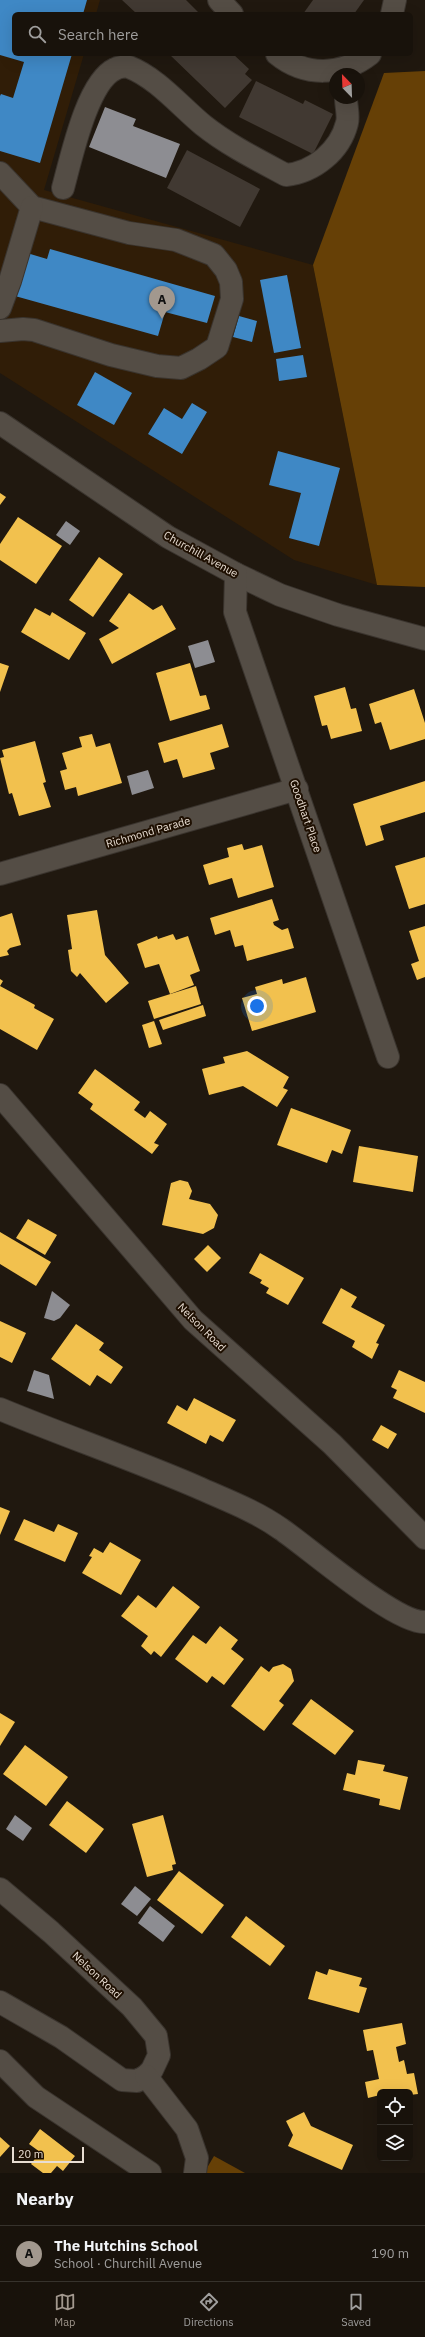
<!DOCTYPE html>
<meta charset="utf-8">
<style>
:root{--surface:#18120b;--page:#211b14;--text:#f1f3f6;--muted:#9f9e9d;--line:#36322c;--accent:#a2988e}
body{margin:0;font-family:"IBM Plex Sans",sans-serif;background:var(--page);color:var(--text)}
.controls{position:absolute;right:12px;bottom:12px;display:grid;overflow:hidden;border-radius:6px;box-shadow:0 4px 16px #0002}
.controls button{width:36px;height:36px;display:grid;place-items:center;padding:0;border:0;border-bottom:1px solid var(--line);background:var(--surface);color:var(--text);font:20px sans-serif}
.compass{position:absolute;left:329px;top:68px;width:36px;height:36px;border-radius:50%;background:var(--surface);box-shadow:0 4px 16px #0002;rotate:337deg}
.scale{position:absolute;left:12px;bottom:10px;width:72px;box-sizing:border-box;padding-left:4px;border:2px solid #e8ddd2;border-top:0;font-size:11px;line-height:14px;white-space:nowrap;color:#e8ddd2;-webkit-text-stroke:3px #1e0f01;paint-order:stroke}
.you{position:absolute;left:257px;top:1006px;width:14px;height:14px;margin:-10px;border:3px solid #fff;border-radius:50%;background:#1a73e8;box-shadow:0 0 0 6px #1a73e833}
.badge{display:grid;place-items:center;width:26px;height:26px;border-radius:50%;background:var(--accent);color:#111;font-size:13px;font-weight:700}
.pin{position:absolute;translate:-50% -33px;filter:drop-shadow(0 1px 2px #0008)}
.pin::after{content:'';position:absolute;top:21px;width:14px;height:12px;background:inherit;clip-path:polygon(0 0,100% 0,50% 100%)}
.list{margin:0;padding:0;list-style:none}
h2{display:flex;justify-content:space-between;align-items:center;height:52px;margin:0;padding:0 16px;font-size:17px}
h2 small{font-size:13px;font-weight:400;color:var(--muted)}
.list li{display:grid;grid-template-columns:26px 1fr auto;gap:12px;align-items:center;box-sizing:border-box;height:56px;padding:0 16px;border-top:1px solid var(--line)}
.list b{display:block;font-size:15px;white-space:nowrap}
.list p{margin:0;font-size:13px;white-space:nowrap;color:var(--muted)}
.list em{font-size:13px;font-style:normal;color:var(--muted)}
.icon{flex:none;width:22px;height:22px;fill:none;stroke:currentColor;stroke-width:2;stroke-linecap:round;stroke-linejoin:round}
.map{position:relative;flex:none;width:425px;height:2173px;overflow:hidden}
.search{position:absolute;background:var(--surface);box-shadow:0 4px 16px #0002;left:12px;right:12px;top:12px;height:44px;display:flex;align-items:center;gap:10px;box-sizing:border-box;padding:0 14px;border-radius:6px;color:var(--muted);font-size:15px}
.sheet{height:108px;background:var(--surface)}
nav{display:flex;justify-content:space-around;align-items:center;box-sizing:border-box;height:56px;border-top:1px solid var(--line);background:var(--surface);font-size:11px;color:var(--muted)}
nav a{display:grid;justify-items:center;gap:2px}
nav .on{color:var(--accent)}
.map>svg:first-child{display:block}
</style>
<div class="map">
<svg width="425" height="2173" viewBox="0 0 425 2173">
<rect width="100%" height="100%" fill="#20180f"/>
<polygon fill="#301d07" points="0,0 100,0 96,14 14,14 14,54 84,54 44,190 313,265 377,585 294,560 0,373"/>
<g fill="#664006">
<polygon points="425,71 425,587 377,585 313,265 384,73"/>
<polygon points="214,2156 245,2173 204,2173"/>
</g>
<g fill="#f2c14e">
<polygon points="0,493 6,497 0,505"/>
<polygon points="18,517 62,546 36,584 0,560 0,544"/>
<polygon points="99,557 123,574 93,617 69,600"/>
<polygon points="129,593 153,610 162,605 176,629 112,664 99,639 119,628 109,621"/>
<polygon points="35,608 50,616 52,612 86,633 69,660 21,632"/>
<polygon points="0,663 9,666 0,692"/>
<polygon points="190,663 200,696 206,695 210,709 170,721 156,673"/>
<polygon points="345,687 351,709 356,708 362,731 331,739 327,725 322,726 314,696"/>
<polygon points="414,689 425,723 425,739 390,750 381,722 375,724 369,704"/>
<polygon points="222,724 229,747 210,753 215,769 183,778 177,759 164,763 158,743"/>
<polygon points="92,734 96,747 110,743 122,783 78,796 76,787 65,790 60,771 67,769 62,753 82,747 79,737"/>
<polygon points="35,741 46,782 43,783 51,807 19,816 12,793 9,794 0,758 4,757 2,750"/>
<polygon points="425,781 425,812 380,826 384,840 366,846 353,804"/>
<polygon points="242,844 244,850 262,845 274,887 238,898 232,878 209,885 203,865 229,857 227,848"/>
<polygon points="425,857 425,904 409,909 395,866"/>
<polygon points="272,899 279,920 273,922 274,925 282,930 288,928 294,948 247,961 243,945 235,947 230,930 215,935 210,918"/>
<polygon points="97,910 105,955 129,983 106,1003 80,973 77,977 71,971 68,950 72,949 67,915"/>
<polygon points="12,913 21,945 10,948 7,951 9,955 0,957 0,917"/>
<polygon points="425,926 425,977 417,980 411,964 419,961 409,931"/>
<polygon points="173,934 176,940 188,936 200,971 190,975 194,985 170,994 159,964 145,968 137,944 157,936 158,939"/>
<polygon points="306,977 316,1012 252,1031 242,998 257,994 255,987 282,979 283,984"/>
<polygon points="0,979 3,981 0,986 35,1005 34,1008 54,1019 37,1050 0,1029"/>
<polygon points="196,986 201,1004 154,1019 148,1001"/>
<polygon points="203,1005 206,1016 163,1030 159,1020"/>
<polygon points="154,1021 162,1044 149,1048 142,1025"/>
<polygon points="247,1051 289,1077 283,1088 288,1090 277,1107 243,1086 209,1095 202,1069 225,1063 223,1057"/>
<polygon points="95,1069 140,1102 134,1110 145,1118 150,1111 167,1124 154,1143 159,1145 152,1154 90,1109 93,1104 78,1093"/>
<polygon points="291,1108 351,1130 342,1154 332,1150 327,1163 277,1145"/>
<polygon points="359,1146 418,1156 413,1192 353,1182"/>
<polygon points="180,1180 188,1182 192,1191 189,1199 210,1204 218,1215 214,1228 203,1234 162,1225 171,1183"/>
<polygon points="28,1219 57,1235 45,1255 16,1238"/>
<polygon points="0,1232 51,1262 36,1286 0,1264"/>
<polygon points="208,1245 221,1258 207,1272 194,1259"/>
<polygon points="260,1253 304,1278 288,1305 266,1293 269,1288 260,1283 262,1280 249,1273"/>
<polygon points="341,1288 357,1297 351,1307 385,1325 376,1343 379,1344 372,1359 352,1347 355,1341 322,1323"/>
<polygon points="0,1321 26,1333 12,1363 0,1357"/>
<polygon points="76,1324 104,1343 99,1350 123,1367 111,1384 97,1375 90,1386 51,1359"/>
<polygon points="399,1370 425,1382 425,1413 393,1398 397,1390 391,1387"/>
<polygon points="194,1398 236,1420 223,1442 210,1435 206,1444 167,1423 177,1405 187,1411"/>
<polygon points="381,1425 397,1434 388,1449 372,1440"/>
<polygon points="0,1507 10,1511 0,1535"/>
<polygon points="24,1519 54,1532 58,1524 78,1533 65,1562 14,1540"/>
<polygon points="110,1542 141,1560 121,1595 82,1573 92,1557 89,1556 94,1548 103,1553"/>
<polygon points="173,1586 200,1607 161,1657 154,1651 151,1655 141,1646 148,1636 121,1616 138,1595 156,1608"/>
<polygon points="220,1626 238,1640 231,1649 244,1659 224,1685 212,1676 207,1683 175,1659 193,1635 206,1644"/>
<polygon points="283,1664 291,1669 294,1681 279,1701 284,1705 264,1731 231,1706 261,1666 269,1672 273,1667"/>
<polygon points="311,1699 354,1731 335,1755 292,1724"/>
<polygon points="0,1713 15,1722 0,1746"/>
<polygon points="25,1745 68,1777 46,1806 3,1774"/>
<polygon points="358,1760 385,1765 383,1771 408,1777 400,1810 379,1805 380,1799 343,1790 347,1773 355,1775"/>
<polygon points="67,1801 104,1829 86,1853 49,1825"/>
<polygon points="163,1815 176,1864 172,1865 173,1870 147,1877 132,1824"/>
<polygon points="179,1871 224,1905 202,1934 157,1900"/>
<polygon points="246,1916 285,1946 270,1966 231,1937"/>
<polygon points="329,1969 362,1978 359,1986 367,1988 359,2013 308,1999 316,1971 327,1975"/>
<polygon points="402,2023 406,2044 396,2047 399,2062 404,2060 407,2074 414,2073 418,2094 410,2095 410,2092 380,2092 380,2095 368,2098 365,2082 379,2079 373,2050 367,2051 363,2030"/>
<polygon points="304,2112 311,2126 353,2145 342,2170 288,2146 293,2135 286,2121"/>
<polygon points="40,2129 75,2156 63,2171 57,2166 51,2173 43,2173 31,2164 40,2152 29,2144"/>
<polygon points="0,2137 10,2146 0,2157"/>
</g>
<g fill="#3f88c5">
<polygon points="0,0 87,0 83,14 14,14 14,54 72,54 40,163 0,151 0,96 1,94 13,98 24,62 0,55"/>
<polygon points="50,249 215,296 207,323 165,312 158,336 15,296 27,253 47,259"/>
<polygon points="287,275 301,348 274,353 260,280"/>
<polygon points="239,316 257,321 252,342 233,337"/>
<polygon points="303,355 307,377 279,381 276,359"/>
<polygon points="95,372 132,393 114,425 77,405"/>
<polygon points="192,403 207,412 182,454 148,434 164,408 182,419"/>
<polygon points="278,451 340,468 319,546 289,538 301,493 269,485"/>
</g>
<g fill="#8d8d92">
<polygon points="105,107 136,119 133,126 180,144 166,178 89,147"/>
<polygon points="66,521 80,531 70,545 56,535"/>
<polygon points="208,640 215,662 195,668 188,646"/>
<polygon points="148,770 154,788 132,795 127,776"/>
<polygon points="52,1291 70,1305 60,1318 54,1321 44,1318"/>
<polygon points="34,1370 49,1375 54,1399 27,1391"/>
<polygon points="15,1815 32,1828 23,1841 6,1829"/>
<polygon points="135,1886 151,1899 137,1916 121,1904"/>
<polygon points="150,1906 175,1926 163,1942 138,1923"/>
</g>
<g fill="#413932">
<polygon points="122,0 186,0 199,13 137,14"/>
<polygon points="313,0 364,0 354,14 303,14"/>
<polygon points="169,54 233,54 249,69 245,74 252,80 225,108"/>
<polygon points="256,81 303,104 305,100 333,114 313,154 239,117"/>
<polygon points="187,150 260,189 240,227 167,188"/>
</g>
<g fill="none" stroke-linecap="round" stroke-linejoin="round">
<defs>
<g id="minor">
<polyline points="219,0 232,14"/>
<polyline points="392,14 395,0"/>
<path d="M277 54C305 77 342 76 370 54"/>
<polyline points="0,173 32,207 129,233 176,240 214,255 226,270 231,282 232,299 217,347 199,359 181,368 157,366 111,355 34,330 23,329 0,331"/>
<path d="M63 188C71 159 87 82 115 69 118 67 125 66 129 67 157 78 180 106 203 125 228 145 258 160 286 175 314 172 340 151 347 123 349 116 346 106 346 98"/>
<polyline points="0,308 10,281 32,207"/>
<polyline points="0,423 168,537 236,574 280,595 338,615 425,639"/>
<polyline points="236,574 235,612 388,1057"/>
<polyline points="0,874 297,789"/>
<polyline points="0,1095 193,1320 332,1444 425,1538"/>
<path d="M0 1409C65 1436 132 1459 197 1487 226 1500 256 1511 281 1529 309 1548 396 1624 425 1622"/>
<polyline points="0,1889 51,1932 132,2007 156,2036 159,2055 152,2070 146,2076 137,2081 122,2080 61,2037 0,2002"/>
<polyline points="0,2061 36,2097 150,2173"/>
<polyline points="146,2076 187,2129 197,2158 195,2173"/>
</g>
</defs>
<use href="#minor" stroke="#3a342e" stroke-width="24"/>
<use href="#minor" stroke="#544d45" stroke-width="22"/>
</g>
<g text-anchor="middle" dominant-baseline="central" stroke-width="4" stroke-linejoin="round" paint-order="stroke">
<g font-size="11" fill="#e8ddd2" stroke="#1e0f01">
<text transform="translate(201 554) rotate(29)">Churchill Avenue</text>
<text transform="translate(306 816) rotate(71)">Goodhart Place</text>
<text transform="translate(148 832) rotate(-16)">Richmond Parade</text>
<text transform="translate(202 1327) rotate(45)">Nelson Road</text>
<text transform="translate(97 1975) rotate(43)">Nelson Road</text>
</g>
</g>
</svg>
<div class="controls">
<button><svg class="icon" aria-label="locate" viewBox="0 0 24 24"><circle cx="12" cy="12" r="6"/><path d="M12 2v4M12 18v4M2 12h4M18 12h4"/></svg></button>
<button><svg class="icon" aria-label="layers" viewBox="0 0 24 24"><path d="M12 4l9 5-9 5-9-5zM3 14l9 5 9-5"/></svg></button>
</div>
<svg class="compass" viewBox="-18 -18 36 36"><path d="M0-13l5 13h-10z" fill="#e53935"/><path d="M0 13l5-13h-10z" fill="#9f9e9d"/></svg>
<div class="scale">20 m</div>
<div class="you"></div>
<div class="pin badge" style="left:162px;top:319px">A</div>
<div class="search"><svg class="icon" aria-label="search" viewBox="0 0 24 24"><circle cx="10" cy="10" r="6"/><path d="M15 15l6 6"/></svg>Search here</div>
</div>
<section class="sheet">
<h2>Nearby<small></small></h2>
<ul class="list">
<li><span class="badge">A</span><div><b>The Hutchins School</b><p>School · Churchill Avenue</p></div><em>190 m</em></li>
</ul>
</section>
<nav>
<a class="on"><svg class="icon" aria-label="map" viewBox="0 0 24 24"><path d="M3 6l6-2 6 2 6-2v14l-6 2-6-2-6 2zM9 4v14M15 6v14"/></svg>Map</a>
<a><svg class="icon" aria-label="directions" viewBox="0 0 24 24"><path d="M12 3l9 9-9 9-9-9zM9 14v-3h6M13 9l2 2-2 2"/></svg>Directions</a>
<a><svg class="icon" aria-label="saved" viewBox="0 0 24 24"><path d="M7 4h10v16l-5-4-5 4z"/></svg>Saved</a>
</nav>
